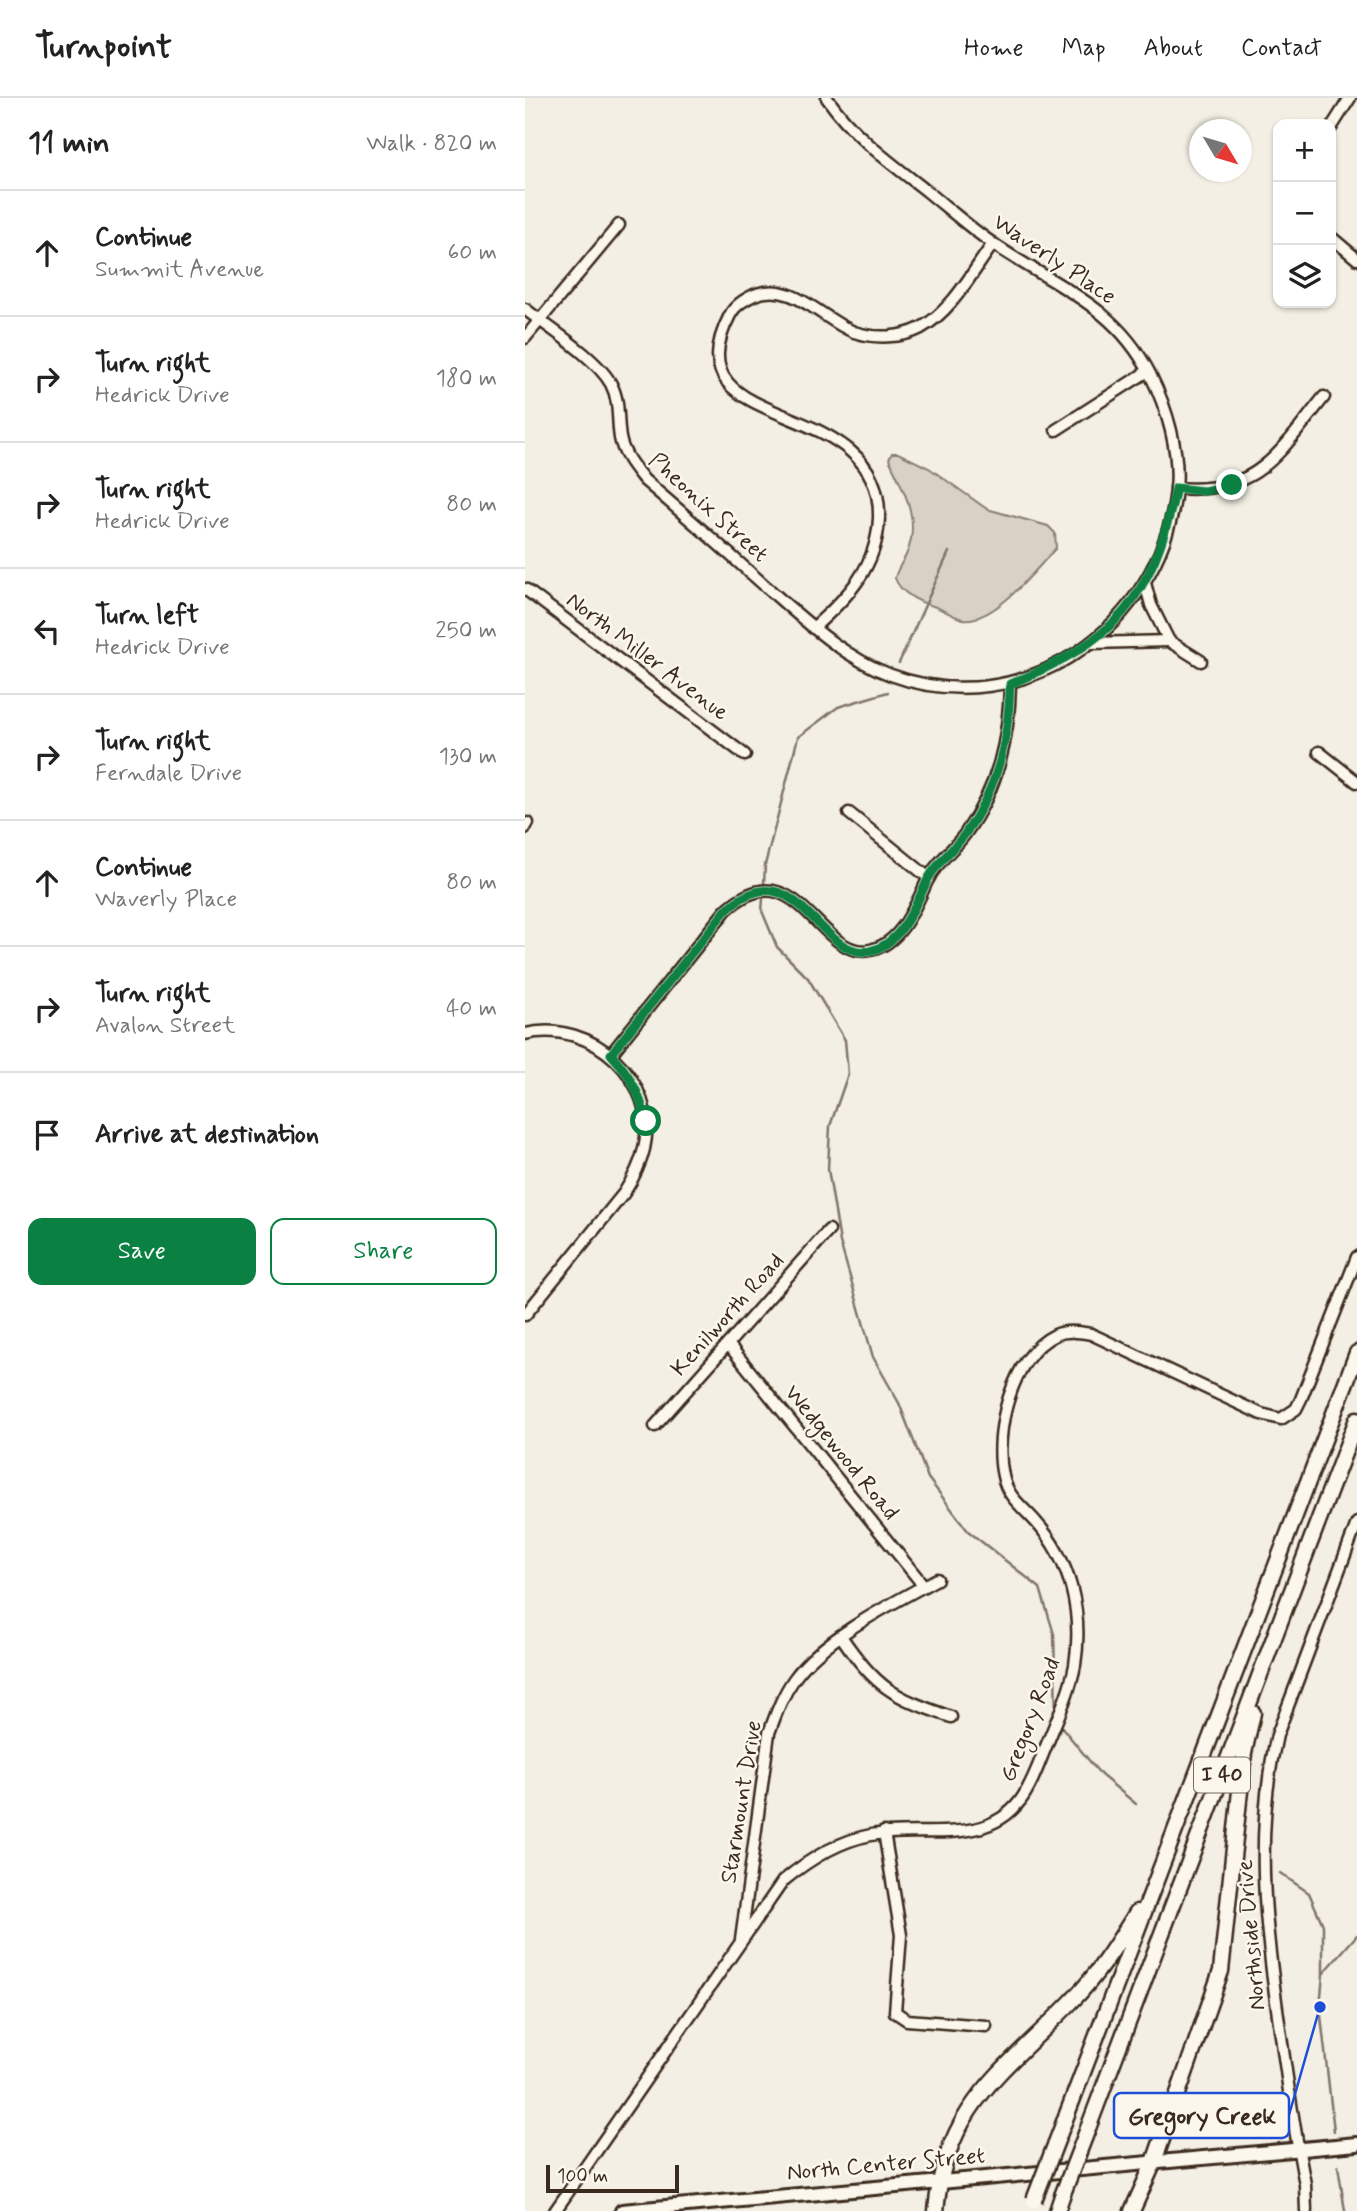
<!DOCTYPE html>
<meta charset="utf-8">
<style>
:root{--surface:#fff;--page:#f2f2f2;--text:#222;--muted:#767676;--line:#e0e0e0;--accent:#0b8043}
body{margin:0;font-family:Mynerve,sans-serif;background:var(--page);color:var(--text)}
.controls{position:absolute;right:21px;top:21px;display:grid;overflow:hidden;border-radius:14px;box-shadow:0 2px 5px #0004}
.controls button{width:63px;height:63px;display:grid;place-items:center;padding:0;border:0;border-bottom:2px solid var(--line);background:var(--surface);color:var(--text);font:35px sans-serif}
.compass{position:absolute;left:664px;top:21px;width:63px;height:63px;border-radius:50%;background:var(--surface);box-shadow:0 2px 5px #0004;rotate:128deg}
.scale{position:absolute;left:21px;bottom:18px;width:133px;box-sizing:border-box;padding-left:7px;border:4px solid #3b2a1e;border-top:0;font-size:19px;line-height:24px;white-space:nowrap;color:#3b2a1e;-webkit-text-stroke:5px #fbf7ec;paint-order:stroke}
.stop{position:absolute;width:21px;height:21px;margin:-16px;border:5px solid #0b8043;border-radius:50%;background:#fff}
.stop.end{background:#0b8043;border-color:#fff;box-shadow:0 2px 7px #0008}
.list{margin:0;padding:0;list-style:none}
h2{display:flex;justify-content:space-between;align-items:center;height:91px;margin:0;padding:0 28px;font-size:30px}
h2 small{font-size:23px;font-weight:400;color:var(--muted)}
.list li{display:grid;grid-template-columns:46px 1fr auto;gap:21px;align-items:center;box-sizing:border-box;height:126px;padding:0 28px;border-top:2px solid var(--line)}
.list b{display:block;font-size:26px;white-space:nowrap}
.list p{margin:0;font-size:23px;white-space:nowrap;color:var(--muted)}
.list em{font-size:23px;font-style:normal;color:var(--muted)}
.actions{display:flex;gap:14px;padding:21px 28px}
.actions a{flex:1;padding:16px 0;border:2px solid var(--accent);border-radius:14px;text-align:center;font-size:24px;color:var(--accent)}
.actions .main{background:var(--accent);color:#fff}
.icon{flex:none;width:38px;height:38px;fill:none;stroke:currentColor;stroke-width:2;stroke-linecap:round;stroke-linejoin:round}
.map{position:relative;flex:none;width:832px;height:2113px;overflow:hidden}
header{display:flex;align-items:center;gap:42px;box-sizing:border-box;height:98px;padding:0 35px;background:var(--surface);border-bottom:2px solid var(--line)}
header strong{font-size:33px}
nav{display:flex;gap:38px;margin-inline-start:auto;font-size:24px}
main{display:flex}
aside{flex:1;background:var(--surface)}
.map>svg:first-child{display:block}
</style>
<header>
<strong>Turnpoint</strong>
<nav><a>Home</a><a>Map</a><a>About</a><a>Contact</a></nav>
</header>
<main>
<aside>
<h2>11 min<small>Walk · 820 m</small></h2>
<ul class="list">
<li><svg class="icon" aria-label="ahead" viewBox="0 0 24 24"><path d="M12 20V5M6 11l6-6 6 6"/></svg><div><b>Continue</b><p>Summit Avenue</p></div><em>60 m</em></li>
<li><svg class="icon" aria-label="right" viewBox="0 0 24 24"><path d="M7 20v-9h11M14 6l5 5-5 5"/></svg><div><b>Turn right</b><p>Hedrick Drive</p></div><em>180 m</em></li>
<li><svg class="icon" aria-label="right" viewBox="0 0 24 24"><path d="M7 20v-9h11M14 6l5 5-5 5"/></svg><div><b>Turn right</b><p>Hedrick Drive</p></div><em>80 m</em></li>
<li><svg class="icon" aria-label="left" viewBox="0 0 24 24"><path d="M17 20v-9H6M10 6l-5 5 5 5"/></svg><div><b>Turn left</b><p>Hedrick Drive</p></div><em>250 m</em></li>
<li><svg class="icon" aria-label="right" viewBox="0 0 24 24"><path d="M7 20v-9h11M14 6l5 5-5 5"/></svg><div><b>Turn right</b><p>Ferndale Drive</p></div><em>130 m</em></li>
<li><svg class="icon" aria-label="ahead" viewBox="0 0 24 24"><path d="M12 20V5M6 11l6-6 6 6"/></svg><div><b>Continue</b><p>Waverly Place</p></div><em>80 m</em></li>
<li><svg class="icon" aria-label="right" viewBox="0 0 24 24"><path d="M7 20v-9h11M14 6l5 5-5 5"/></svg><div><b>Turn right</b><p>Avalon Street</p></div><em>40 m</em></li>
<li><svg class="icon" aria-label="arrive" viewBox="0 0 24 24"><path d="M6 21V4h12l-3 4 3 4H6"/></svg><div><b>Arrive at destination</b></div></li>
</ul>
<div class="actions"><a class="main">Save</a><a>Share</a></div>
</aside>
<div class="map">
<svg width="832" height="2113" viewBox="0 0 832 2113">
<rect width="100%" height="100%" fill="#f3efe4"/>
<filter id="ink" filterUnits="userSpaceOnUse"><feTurbulence type="fractalNoise" baseFrequency=".0143" numOctaves="2"/><feDisplacementMap in="SourceGraphic" scale="14" xChannelSelector="R" yChannelSelector="G"/><feConvolveMatrix kernelMatrix="1 2 1 2 8 2 1 2 1" color-interpolation-filters="sRGB"/></filter>
<g filter="url(#ink)">
<path fill="#d8d1c6" stroke="#8a7e72" stroke-width="2" d="M367 355H373L404 370 462 411 523 428 530 435 531 450C511 471 470 525 438 521 428 519 418 511 408 508 394 504 375 495 370 480 372 471 378 464 382 455 396 420 378 391 364 361Z"/>
<g fill="none" stroke-linecap="round" stroke-linejoin="round">
<g stroke="#817468" stroke-width="2.5">
<polyline points="374,565 424,454"/>
<polyline points="239,786 240,767 273,639 313,609 363,594"/>
<polyline points="238,801 237,813 252,849 283,880 320,942 323,976 305,1028 303,1071 315,1144 348,1259 374,1305 403,1380 443,1433 515,1490 529,1536 531,1617"/>
<polyline points="535,1627 576,1677 611,1706"/>
<polyline points="755,1775 784,1795 798,1827 798,1876"/>
<polyline points="809,2033 795,1909 798,1876 832,1837"/>
<polyline points="813,2068 820,2113"/>
</g>
<defs>
<g id="minor">
<polyline points="806,30 825,0"/>
<polyline points="806,139 832,161"/>
<path d="M0 211C24 230 72 260 86 286 95 303 92 321 95 340 98 356 109 369 119 382 159 416 199 451 238 486 277 520 317 559 366 577 499 626 636 528 651 392 655 353 642 310 625 276 589 205 527 187 467 145 445 130 424 111 403 94 366 65 329 39 302 0"/>
<polyline points="0,240 94,127"/>
<polyline points="531,332 623,273"/>
<path d="M651 390C733 397 753 356 799 299"/>
<polyline points="620,485 626,507 644,543 676,563"/>
<polyline points="0,491 220,657"/>
<path d="M288 530C323 499 352 469 354 420 358 291 140 341 205 217 210 207 219 202 229 197 267 181 297 222 329 234 350 241 377 240 396 230 428 212 447 174 468 146"/>
<polyline points="567,545 644,543"/>
<polyline points="794,654 832,684"/>
<polyline points="324,715 404,780"/>
<polyline points="0,730 3,725"/>
<path d="M0 936C66 920 135 982 119 1051 115 1068 108 1081 99 1095L0 1217"/>
<path d="M86 956 201 812C272 748 294 863 345 852 377 846 391 806 403 781 412 764 429 751 440 736 473 690 484 641 485 586"/>
<polyline points="203,1246 399,1488"/>
<polyline points="130,1328 304,1132"/>
<path d="M316 1538C351 1590 368 1599 426 1619"/>
<polyline points="359,1734 376,1837 370,1914 382,1922 461,1928"/>
<path d="M216 1842 244 1635C251 1616 257 1598 269 1581 298 1540 368 1505 412 1481"/>
<path d="M30 2113 258 1783C282 1763 314 1743 346 1737 395 1727 459 1750 495 1703 507 1687 514 1665 522 1646 532 1621 545 1594 550 1567 558 1515 546 1463 511 1424 498 1409 482 1399 478 1378 468 1335 487 1257 530 1237 541 1232 553 1234 566 1236L736 1316 756 1321 771 1311 776 1301 832 1159"/>
<path d="M781 2113 780 2086C770 2037 763 1988 756 1938 741 1838 728 1738 752 1637L832 1425"/>
</g>
<polyline id="major" points="97,2113 832,2046"/>
<g id="highway">
<polyline points="539,2024 832,1255"/>
<polyline points="562,2033 832,1321"/>
<path d="M411 2113C420 2009 478 1974 546 1904 572 1878 592 1846 612 1814"/>
<polyline points="532,2113 537,2098"/>
<polyline points="607,2113 629,2064 696,1873 719,1655 728,1615"/>
</g>
</defs>
<use href="#minor" stroke="#3b2a1e" stroke-width="15"/>
<use href="#major" stroke="#3b2a1e" stroke-width="18"/>
<use href="#highway" stroke="#3b2a1e" stroke-width="19"/>
<use href="#minor" stroke="#fbf7ec" stroke-width="10"/>
<use href="#major" stroke="#fbf7ec" stroke-width="12"/>
<use href="#highway" stroke="#fbf7ec" stroke-width="14"/>
<defs>
<g id="highway-bridge">
<polyline points="537,2098 562,2033"/>
<polyline points="509,2102 539,2024"/>
</g>
</defs>
<use href="#highway-bridge" stroke="#3b2a1e" stroke-width="19" stroke-linecap="butt"/>
<use href="#highway-bridge" stroke="#fbf7ec" stroke-width="14"/>
</g>
</g>
<g fill="none" stroke-linecap="round" stroke-linejoin="round" filter="url(#ink)">
<path stroke="#0b8043" stroke-width="9" d="M121 1023C115 995 105 977 86 956L201 812C272 748 293 863 345 853 377 846 391 806 403 781 412 765 429 751 440 736 473 690 484 641 485 586 590 543 627 502 651 390L679 393 707 387"/>
</g>
<g text-anchor="middle" dominant-baseline="central" stroke-width="5" stroke-linejoin="round" paint-order="stroke">
<rect fill="#fbf7ec" stroke="#75685c" stroke-width="2" x="669" y="1659.5" width="56" height="35" rx="5"/>
<g font-size="21" font-weight="bold" fill="#3b2a1e">
<text x="697" y="1677">I 40</text>
</g>
<g font-size="23" fill="#3b2a1e" stroke="#fbf7ec">
<text transform="translate(529 162) rotate(34)">Waverly Place</text>
<text transform="translate(183 410) rotate(42)">Pheonix Street</text>
<text transform="translate(122 559) rotate(37)">North Miller Avenue</text>
<text transform="translate(203 1217) rotate(-48)">Kenilworth Road</text>
<text transform="translate(316 1355) rotate(51)">Wedgewood Road</text>
<text transform="translate(506 1622) rotate(-69)">Gregory Road</text>
<text transform="translate(217 1704) rotate(-81)">Starmount Drive</text>
<text transform="translate(727 1837) rotate(-95)">Northside Drive</text>
<text transform="translate(361 2067) rotate(-5)">North Center Street</text>
</g>
</g>
<path fill="none" stroke="#1d4ed8" stroke-width="2.5" d="M795 1909L764 2017"/>
<circle fill="#1d4ed8" stroke="#fbf7ec" stroke-width="2.5" cx="795" cy="1909" r="7"/>
<rect fill="#fbf7ec" stroke="#1d4ed8" stroke-width="2.5" x="589" y="1995" width="175" height="45" rx="7"/>
<g font-size="24" text-anchor="middle" font-weight="bold" fill="#3b2a1e">
<text x="677" y="2026">Gregory Creek</text>
</g>
</svg>
<div class="controls">
<button>+</button>
<button>−</button>
<button><svg class="icon" aria-label="layers" viewBox="0 0 24 24"><path d="M12 4l9 5-9 5-9-5zM3 14l9 5 9-5"/></svg></button>
</div>
<svg class="compass" viewBox="-18 -18 36 36"><path d="M0-13l5 13h-10z" fill="#e53935"/><path d="M0 13l5-13h-10z" fill="#767676"/></svg>
<div class="scale">100 m</div>
<div class="stop" style="left:121px;top:1023px"></div>
<div class="stop end" style="left:707px;top:387px"></div>
</div>
</main>
